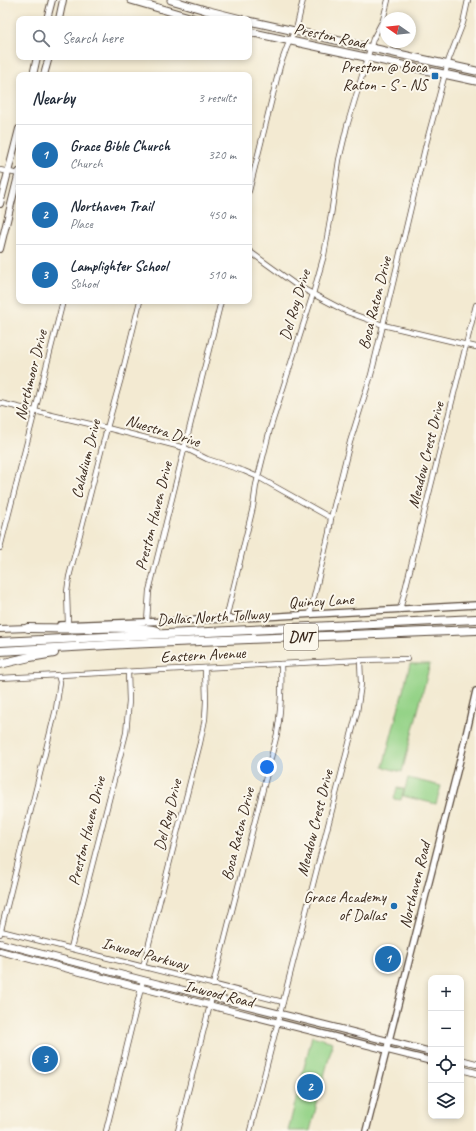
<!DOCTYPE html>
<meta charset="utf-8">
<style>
:root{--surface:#fff;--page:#f2f2f3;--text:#1f2937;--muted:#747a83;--line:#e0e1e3;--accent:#1f6fb2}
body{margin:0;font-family:Caveat,sans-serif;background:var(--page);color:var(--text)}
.controls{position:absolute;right:12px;bottom:12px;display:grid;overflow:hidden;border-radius:8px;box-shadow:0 2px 6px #0003}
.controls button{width:36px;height:36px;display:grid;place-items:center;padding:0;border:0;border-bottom:1px solid var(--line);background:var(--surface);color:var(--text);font:20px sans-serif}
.compass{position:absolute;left:380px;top:12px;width:36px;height:36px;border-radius:50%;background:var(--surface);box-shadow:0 2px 6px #0003;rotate:284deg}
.you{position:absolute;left:267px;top:767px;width:14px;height:14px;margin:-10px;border:3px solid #fff;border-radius:50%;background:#1a73e8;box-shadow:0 0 0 6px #1a73e833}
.badge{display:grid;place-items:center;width:26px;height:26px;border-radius:50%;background:var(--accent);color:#fff;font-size:13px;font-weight:700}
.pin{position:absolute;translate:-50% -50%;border:2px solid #fff;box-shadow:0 1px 4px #0006}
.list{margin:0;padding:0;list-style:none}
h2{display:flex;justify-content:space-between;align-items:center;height:52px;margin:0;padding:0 16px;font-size:17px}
h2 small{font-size:13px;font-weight:400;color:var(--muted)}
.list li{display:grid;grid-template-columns:26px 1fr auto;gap:12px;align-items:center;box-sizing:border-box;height:60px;padding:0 16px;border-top:1px solid var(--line)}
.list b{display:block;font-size:15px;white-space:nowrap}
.list p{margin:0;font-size:13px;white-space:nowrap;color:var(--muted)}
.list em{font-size:13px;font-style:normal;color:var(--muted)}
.icon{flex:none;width:22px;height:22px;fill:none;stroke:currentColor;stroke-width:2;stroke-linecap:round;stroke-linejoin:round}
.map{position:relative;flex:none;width:476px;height:1131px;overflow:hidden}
.search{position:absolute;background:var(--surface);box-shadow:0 2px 6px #0003;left:16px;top:16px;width:236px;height:44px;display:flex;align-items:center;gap:10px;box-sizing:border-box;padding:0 14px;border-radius:8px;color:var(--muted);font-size:15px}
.panel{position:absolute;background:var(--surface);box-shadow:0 2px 6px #0003;left:16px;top:72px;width:236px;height:232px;border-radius:8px}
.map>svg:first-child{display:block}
</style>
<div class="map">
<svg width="476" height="1131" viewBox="0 0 476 1131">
<rect width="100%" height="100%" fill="#fbf7ec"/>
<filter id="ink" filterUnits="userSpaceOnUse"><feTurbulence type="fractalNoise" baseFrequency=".025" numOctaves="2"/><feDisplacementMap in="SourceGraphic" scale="8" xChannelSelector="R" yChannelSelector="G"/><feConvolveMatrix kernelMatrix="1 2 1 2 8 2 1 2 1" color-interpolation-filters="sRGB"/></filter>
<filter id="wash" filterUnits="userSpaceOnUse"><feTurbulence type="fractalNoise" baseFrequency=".012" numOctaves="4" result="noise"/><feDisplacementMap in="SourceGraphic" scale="16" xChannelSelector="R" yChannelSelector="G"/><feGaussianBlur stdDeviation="0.9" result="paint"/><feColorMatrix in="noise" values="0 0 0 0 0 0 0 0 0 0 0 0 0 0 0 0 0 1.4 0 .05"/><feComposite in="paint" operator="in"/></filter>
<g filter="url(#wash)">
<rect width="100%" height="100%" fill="#f3ead2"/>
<g fill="#95d388" stroke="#687e53">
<polygon points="410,664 430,664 402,772 383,767"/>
<polygon points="408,778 441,786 436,804 403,796"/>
<polygon points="397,788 404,789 401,800 394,799"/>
<polygon points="312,1036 333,1042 310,1131 288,1131"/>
</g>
</g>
<g filter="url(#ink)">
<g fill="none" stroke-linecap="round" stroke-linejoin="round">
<defs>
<g id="minor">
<polyline points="0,170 19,174"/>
<polyline points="249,191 280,66 287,47 297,26 303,0"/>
<polyline points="249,251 296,285 347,312 383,325 476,347"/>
<polyline points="0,403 107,428 185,448 207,459 244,471 258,477 331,518"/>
<polyline points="0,548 63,301"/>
<polyline points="400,610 476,305"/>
<polyline points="310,614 329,533 331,518 350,442 371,375 383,325 426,144 449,59 463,23 468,0"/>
<polyline points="226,619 253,507 256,485 270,429 313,294 324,255 331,215 339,160 347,126 373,39 383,20 388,0"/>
<polyline points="147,622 149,591 221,301"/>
<polyline points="68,624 67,592 69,577 107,428 121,378 140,301"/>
<polyline points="0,678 360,660 407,659"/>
<polyline points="1,931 283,1002"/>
<polyline points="0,934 56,709 60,682 58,675"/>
<polyline points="71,948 126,733 129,701 128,672"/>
<polyline points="143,967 200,743 205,719 206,701 205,668"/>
<path d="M213 985 277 734C281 710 282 688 281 664"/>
<polyline points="106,1131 143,980"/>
<polyline points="178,1131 212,997"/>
<polyline points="250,1131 357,712 361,684 360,660"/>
</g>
<g id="tertiary">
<polyline points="60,625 226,619 476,605"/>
<polyline points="366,1131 463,748 476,691"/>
</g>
<g id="secondary">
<polyline points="47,19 52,0"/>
<polyline points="59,19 63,0"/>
<polyline points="33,75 37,57"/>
<polyline points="44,75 49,57"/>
<polyline points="0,204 19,129"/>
<polyline points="0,249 19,172"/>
<polyline points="0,629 28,628"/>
<polyline points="0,943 143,980 325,1025 431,1052"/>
<path d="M0 951C143 989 287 1025 431 1061"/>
<polyline points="461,1060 476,1064"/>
<polyline points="461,1069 476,1073"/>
</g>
<g id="primary">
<polyline points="131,0 196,19"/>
<polyline points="171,0 205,10 241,19"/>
<polyline points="249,21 476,71"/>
<polyline points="249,32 476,81"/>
</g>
<g id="motorway">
<path d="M28 628C50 628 71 629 93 628 114 628 136 626 157 631"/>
<polyline points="0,642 476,619"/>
<polyline points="0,651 126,644 476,630"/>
<polyline points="0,664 30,657 54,653"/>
</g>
</defs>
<use href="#minor" stroke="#574739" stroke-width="6"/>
<use href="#tertiary" stroke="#574739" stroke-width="8"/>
<use href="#secondary" stroke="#574739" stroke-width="8"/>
<use href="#primary" stroke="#574739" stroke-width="9"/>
<use href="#motorway" stroke="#574739" stroke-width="10"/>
<use href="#minor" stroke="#fff" stroke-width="4.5"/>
<use href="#tertiary" stroke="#fff" stroke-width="5.5"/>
<use href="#secondary" stroke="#fff" stroke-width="6"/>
<use href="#primary" stroke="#fff" stroke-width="7"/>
<use href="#motorway" stroke="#fff" stroke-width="8"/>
</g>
</g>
<g fill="#1f6fb2" stroke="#fbf7ec" stroke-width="1.5">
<rect x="431" y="72" width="8" height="8" rx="2"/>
<circle cx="394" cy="906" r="4"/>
</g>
<g text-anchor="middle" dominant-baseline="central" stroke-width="4" stroke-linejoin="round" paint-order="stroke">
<rect fill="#fbf7ec" stroke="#75685c" stroke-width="1" x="284" y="624" width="34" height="26" rx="3"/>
<g font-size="15" font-weight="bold" fill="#3b2a1e">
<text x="301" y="637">DNT</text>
</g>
<g font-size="16" fill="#3b2a1e" stroke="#fbf7ec">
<text transform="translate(330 36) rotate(12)">Preston Road</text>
<text transform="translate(375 303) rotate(-76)">Boca Raton Drive</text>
<text transform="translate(295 305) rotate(-73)">Del Roy Drive</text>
<text transform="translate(31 375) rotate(-76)">Northmoor Drive</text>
<text transform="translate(163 431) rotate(17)">Nuestra Drive</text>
<text transform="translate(426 455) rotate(-76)">Meadow Crest Drive</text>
<text transform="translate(86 459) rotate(-76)">Caladium Drive</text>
<text transform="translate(154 516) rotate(-76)">Preston Haven Drive</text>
<text transform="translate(321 601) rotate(-3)">Quincy Lane</text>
<text transform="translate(213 617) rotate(-3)">Dallas North Tollway</text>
<text transform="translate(203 655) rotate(-3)">Eastern Avenue</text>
<text transform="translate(168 815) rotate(-76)">Del Roy Drive</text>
<text transform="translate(315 823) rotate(-76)">Meadow Crest Drive</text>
<text transform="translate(87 831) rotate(-76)">Preston Haven Drive</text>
<text transform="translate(238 834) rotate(-76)">Boca Raton Drive</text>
<text transform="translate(415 885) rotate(-76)">Northaven Road</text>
<text transform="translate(145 954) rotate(15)">Inwood Parkway</text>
<text transform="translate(219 994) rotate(14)">Inwood Road</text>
</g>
<g font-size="16" fill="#3b2a1e" stroke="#fbf7ec" text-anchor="end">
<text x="427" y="67">Preston @ Boca<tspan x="427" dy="18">Raton - S - NS</tspan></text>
<text x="386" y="897">Grace Academy<tspan x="386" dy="18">of Dallas</tspan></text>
</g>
</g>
</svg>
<div class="controls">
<button>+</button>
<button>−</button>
<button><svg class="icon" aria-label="locate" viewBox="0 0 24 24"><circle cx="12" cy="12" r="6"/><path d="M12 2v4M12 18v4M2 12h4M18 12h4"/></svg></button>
<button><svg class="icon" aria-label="layers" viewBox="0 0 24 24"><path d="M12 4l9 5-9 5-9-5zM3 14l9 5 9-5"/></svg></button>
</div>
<svg class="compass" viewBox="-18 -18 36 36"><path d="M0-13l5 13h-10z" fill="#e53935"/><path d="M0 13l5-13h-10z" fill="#747a83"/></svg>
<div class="you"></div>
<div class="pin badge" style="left:388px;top:959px">1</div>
<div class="pin badge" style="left:310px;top:1087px">2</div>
<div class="pin badge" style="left:45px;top:1059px">3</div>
<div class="search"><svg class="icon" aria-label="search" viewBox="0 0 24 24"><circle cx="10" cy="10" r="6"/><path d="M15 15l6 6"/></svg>Search here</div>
<section class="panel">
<h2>Nearby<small>3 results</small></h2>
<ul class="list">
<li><span class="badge">1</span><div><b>Grace Bible Church</b><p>Church</p></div><em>320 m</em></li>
<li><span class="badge">2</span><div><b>Northaven Trail</b><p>Place</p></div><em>450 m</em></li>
<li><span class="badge">3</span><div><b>Lamplighter School</b><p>School</p></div><em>510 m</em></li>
</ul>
</section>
</div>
